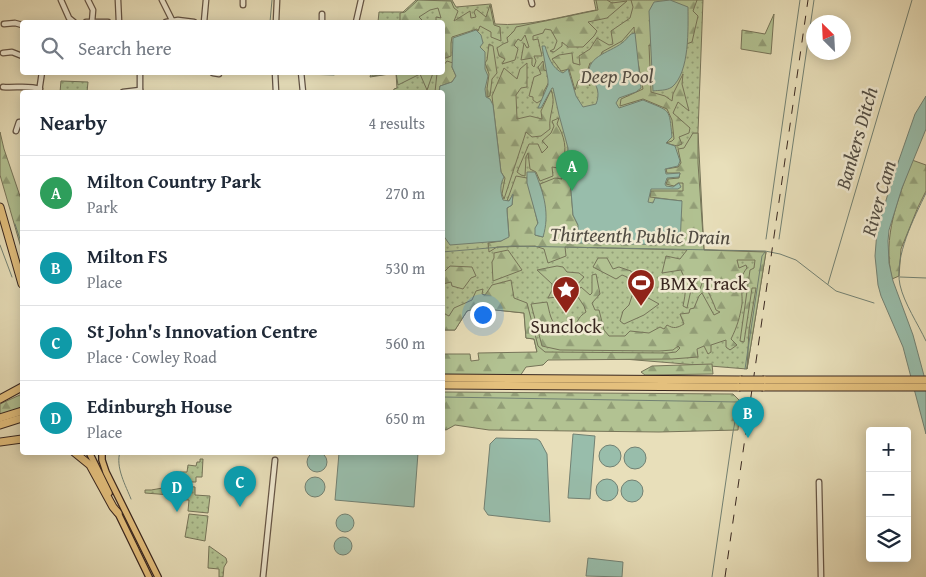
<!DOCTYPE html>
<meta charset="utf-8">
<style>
:root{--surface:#fff;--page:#f6f6f7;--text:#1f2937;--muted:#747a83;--line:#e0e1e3;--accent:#b45309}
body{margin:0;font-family:"Gentium Book Plus",serif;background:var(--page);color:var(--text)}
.controls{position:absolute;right:15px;bottom:15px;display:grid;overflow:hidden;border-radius:5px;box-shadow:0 2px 12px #0003}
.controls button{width:45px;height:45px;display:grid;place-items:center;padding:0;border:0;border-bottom:1px solid var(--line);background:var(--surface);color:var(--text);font:25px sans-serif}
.compass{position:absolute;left:806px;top:15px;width:45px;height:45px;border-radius:50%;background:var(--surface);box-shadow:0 2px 12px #0003;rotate:336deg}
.you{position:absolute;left:482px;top:314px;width:18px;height:18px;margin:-12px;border:4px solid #fff;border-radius:50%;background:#1a73e8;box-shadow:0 0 0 8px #1a73e833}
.badge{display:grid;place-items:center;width:32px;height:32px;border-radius:50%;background:var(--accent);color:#fff;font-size:16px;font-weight:700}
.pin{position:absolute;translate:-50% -41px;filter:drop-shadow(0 1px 2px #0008)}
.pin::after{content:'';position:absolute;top:26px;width:18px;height:15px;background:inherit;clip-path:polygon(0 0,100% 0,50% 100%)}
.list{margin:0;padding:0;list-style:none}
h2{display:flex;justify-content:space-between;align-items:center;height:65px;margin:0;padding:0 20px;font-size:21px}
h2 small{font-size:16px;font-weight:400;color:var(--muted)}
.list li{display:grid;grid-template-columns:32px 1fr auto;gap:15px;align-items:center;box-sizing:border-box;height:75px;padding:0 20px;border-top:1px solid var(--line)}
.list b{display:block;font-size:19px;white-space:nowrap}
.list p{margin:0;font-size:16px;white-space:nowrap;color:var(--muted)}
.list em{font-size:16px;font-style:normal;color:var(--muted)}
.icon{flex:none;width:28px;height:28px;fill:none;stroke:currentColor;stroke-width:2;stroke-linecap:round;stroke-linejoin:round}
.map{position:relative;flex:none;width:926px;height:577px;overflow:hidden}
.search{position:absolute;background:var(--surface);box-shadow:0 2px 12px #0003;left:20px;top:20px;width:425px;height:55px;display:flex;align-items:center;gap:12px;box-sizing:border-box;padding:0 18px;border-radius:5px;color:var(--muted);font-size:19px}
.panel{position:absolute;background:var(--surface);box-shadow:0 2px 12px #0003;left:20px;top:90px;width:425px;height:365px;border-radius:5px}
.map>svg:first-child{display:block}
</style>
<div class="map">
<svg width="926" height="577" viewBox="0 0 926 577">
<defs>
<pattern id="green-dots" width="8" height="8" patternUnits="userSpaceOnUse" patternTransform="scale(1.25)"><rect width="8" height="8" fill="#b2c292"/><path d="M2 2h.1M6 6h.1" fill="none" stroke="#929e77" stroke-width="1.8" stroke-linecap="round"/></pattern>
<pattern id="forest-firs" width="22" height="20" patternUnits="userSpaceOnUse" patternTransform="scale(1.25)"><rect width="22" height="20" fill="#b2c292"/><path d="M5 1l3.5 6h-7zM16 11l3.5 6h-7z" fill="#929e77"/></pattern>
</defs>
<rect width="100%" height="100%" fill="#e8dfba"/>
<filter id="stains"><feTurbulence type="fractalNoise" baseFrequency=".004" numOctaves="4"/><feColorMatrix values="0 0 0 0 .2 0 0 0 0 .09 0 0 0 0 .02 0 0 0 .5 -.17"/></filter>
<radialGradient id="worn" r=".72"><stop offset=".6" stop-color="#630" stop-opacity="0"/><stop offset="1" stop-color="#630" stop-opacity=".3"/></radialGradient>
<g fill="url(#green-dots)" stroke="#767459">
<path d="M416 0H452L456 7 491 4 495 24C528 27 563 16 596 10L594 0H703L698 132 704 250 766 252 747 369 537 352 534 339 526 338 524 313 477 308 467 311 455 330H443L442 92H393L394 89 397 88 396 73 370 77 371 73 442 72V22H378L379 12H403Z"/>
<polygon points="61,81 88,82 87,92 60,92"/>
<polygon points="200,459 203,459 202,477 196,477 196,482 180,482 180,472 187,472 188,465 196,466 197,462 200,462"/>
<path d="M171 485 195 487V495L210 496 208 513 188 511 189 500 171 499V495L145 493V490C154 491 160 487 168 488Z"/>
<polygon points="189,514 208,516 205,541 185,537"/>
<polygon points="209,546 226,558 227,562 224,567 223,577 219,577 219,569 208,568"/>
</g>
<g fill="url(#forest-firs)" stroke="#767459">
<polygon points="418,0 451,1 454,8 458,11 454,21 470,11 471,18 476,17 474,12 476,9 486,17 490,5 494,25 500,27 501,41 491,37 491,32 480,26 478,31 477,29 452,37 451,43 451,56 443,59 442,22 436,22 436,17 441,18 438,8 430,10 419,17 424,22 400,22 400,13 405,12"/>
<polygon points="596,0 607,0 612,3 627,1 607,18 588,22 597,31 594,36 583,47 568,47 562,42 562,46 554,52 550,51 554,49 557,41 551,30 545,29 543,33 533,36 533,40 538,39 542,56 534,56 536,61 534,67 532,65 532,58 521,60 524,43 527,48 529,47 525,35 521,41 518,39 514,45 518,49 515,60 502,64 505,59 499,56 497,48 503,44 508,42 507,38 514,31 516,27 598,10"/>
<polygon points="631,0 697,0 693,11 698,16 692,42 664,52 649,45 651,92 665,96 672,101 673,94 683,74 682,84 689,111 678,102 673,113 690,128 689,133 679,137 682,144 677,146 666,143 672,141 674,139 672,120 667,109 643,99 620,106 621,99 643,89 636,52 634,27 622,41 602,52 598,63 590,63 586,75 590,86 583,77 578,81 575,90 569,69 561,71 552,59 559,55 572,53 573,63 580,65 579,56 590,49 597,38 609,45 613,44 611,31 630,18 633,7"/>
<polygon points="774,14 771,54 741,49 742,30 765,34"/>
<polygon points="489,44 493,46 497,73 492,79 490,96 487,97 487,89 489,74 485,63 487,60"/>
<polygon points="447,61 453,63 452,67 456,76 452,82 440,86 439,92 435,92 437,73 442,72 443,66"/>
<polygon points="543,61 544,70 548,71 547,77 550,80 544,91 543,99 537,103 533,100 533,97 529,96 534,77 541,74 538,67"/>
<path d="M527 63V87L521 88 516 95 517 119 530 116 542 119 541 111 551 90C557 103 548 115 550 129L541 136 532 137 526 132 504 199 502 194 505 178 501 172 492 96 504 68 517 79 520 69Z"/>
<polygon points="372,73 372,72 433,73 427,90 420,74 398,85 396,73 372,76"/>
<path d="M559 118 557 124C564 135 568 150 562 162L570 178 573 215 578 225 682 201 650 197 651 191H683V183H678L674 186 666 184 668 179 679 178 680 173H667L666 169 678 167 681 163 678 149 684 148 693 133H698V163L704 250 766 252 747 369 749 330 756 288H752L744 342 740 341 750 270 754 268 755 260H737L739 268 746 265 747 268C737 280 743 289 742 304 740 317 737 327 731 339L737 345 730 350 726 347V340L711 345V352L708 354 704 346 697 349 698 357 672 359 548 360 543 365 526 367 520 376 443 375V354H470L471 361 479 360 478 353 537 352 534 339 526 338 524 313 477 308 467 311 455 330H443L442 309 445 314 449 316 454 308 472 300 476 291 483 289 482 294 485 295 492 285 511 280 514 298 527 303 538 346 545 352 667 353 676 352 680 348 678 346 673 350 659 351 560 350 542 346 531 304 547 302C550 313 550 322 560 329 584 325 572 321 586 312L584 306 576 294 581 287 590 295 592 293V275L596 274 600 294 592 303 595 310H599L604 330 609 336H625L630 331 649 333 660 327 664 329 667 325C674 329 677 328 684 324L680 314 689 313 690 309 694 308 699 296 702 293 714 315 720 312 716 310C713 300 707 291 703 281L699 291 690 281 691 290 687 308 683 306C686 292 687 282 681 270L662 273 666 256 680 259 687 250 565 247 566 256 548 263 544 249 535 246 497 247 489 252 488 243 501 241 509 236 507 211V208L512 205 513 195 509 201H507L516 176 527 178 538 224 535 235 543 237 542 191 540 184 555 178 562 179V163L558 168 552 167 553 176 540 181 536 172 530 169 528 153 526 157 525 176 521 175 517 172 529 144H538L542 153 548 147 542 141 551 133 554 126 552 121Z"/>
<polygon points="0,132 4,149 22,202 22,251 0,175"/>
<path d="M912 160 926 165V191L918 207 901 249 899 276 892 279C882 236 898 200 912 160Z"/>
<polygon points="508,250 522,270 493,281 492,262 494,258 494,253"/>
<polygon points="598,258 607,258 613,269 619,267 631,271 633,278 641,276 643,278 633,288 630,285 627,277 622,275 616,279 593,267"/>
<polygon points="450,266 472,267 476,276 471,278 463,289 452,286 451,282 443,284 443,273"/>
<polygon points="557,266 563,267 567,272 579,273 584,277 567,296 548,298 552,290 552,284 537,270"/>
<polygon points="712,364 713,374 645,375 641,372 652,366"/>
<polygon points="442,392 733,394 740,401 738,430 659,432 489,430 455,425 446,430 443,429"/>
<polygon points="22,394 22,408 0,415 0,404"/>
</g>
<polygon fill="#b2c292" stroke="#767459" points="634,290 659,304 644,315 624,324 620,321 623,311 629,305"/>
<g fill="#98bdab" stroke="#728173">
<path d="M670 0 688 7C688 28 690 72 672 87 666 91 659 90 653 91L649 11 654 2Z"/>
<path d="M476 30 481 35 483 43 480 47 485 52V69L488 76 485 89 486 97 490 99 493 105 501 172 504 177C500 184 500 192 503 200L509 201 513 194 512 205 507 208V211L509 237 501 241 450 245 443 235 442 92H439L440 86 452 82 456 76 452 67 453 38Z"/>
<path d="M635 33 641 88 636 92 619 98 616 103 619 108 643 100C671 112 669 107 672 137L666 143 675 146 680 161 678 166 665 169 666 174 680 173 679 177 667 178 665 184 666 186 673 187 679 183 681 187 678 189H651L648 202 653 203 655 198 682 201 680 245 578 243V225L573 215 570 178 575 175V171L567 169 568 148 559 115 553 88H552L541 108H538L548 85V80L542 46H545C548 56 552 69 563 73L568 69 576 96 583 107 596 104C600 95 598 84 590 79 583 57 609 53 622 43 625 41 628 37 631 34Z"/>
<polygon points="926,96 926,129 902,188 889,230 888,241 889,263 893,281 913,335 926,383 926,434 903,347 881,296 878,285 875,256 877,231 892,180 915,114"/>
<path d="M527 172H535C544 194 550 214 543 237L535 235V228L538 223 527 183Z"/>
<polygon points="573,434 595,436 590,499 568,498"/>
<polygon points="496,438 537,439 540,441 547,454 550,522 488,515 484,509 490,444"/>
<circle cx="610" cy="456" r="11"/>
<circle cx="635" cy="458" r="11"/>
<circle cx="317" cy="462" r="10"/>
<polygon points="339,453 418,453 414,507 335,500"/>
<circle cx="315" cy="487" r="10"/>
<circle cx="607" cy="490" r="11"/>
<circle cx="632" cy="491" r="11"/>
<circle cx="345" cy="523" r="9"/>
<circle cx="343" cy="546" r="9"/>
<polygon points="588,558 623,562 622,577 586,576"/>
</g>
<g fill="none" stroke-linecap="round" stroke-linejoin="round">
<g stroke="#728173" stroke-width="1">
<polyline points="270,22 272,0"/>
<polyline points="271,72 271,73"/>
<polyline points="305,74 334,75"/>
<path d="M926 193C914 218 894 256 900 285 904 303 918 324 926 341"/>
<polyline points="15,224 22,245"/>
<polyline points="766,239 800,0"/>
<polyline points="779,239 814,0"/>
<polyline points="0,245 12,277"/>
<polyline points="442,252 512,246 765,251 780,254 796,260 836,291 874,303"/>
<polyline points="900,277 926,278"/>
<polyline points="828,284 912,0"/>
<polyline points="745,369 762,256 765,252"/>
<polyline points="442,397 739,402"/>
<path d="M120 452C115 467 126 486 131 499"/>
<polyline points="712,577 733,432 739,401"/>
</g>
<defs>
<g id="minor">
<polyline points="61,0 69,18 74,22"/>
<polyline points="88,0 93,10 92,22"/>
<polyline points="118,0 119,22"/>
<polyline points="162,0 172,20"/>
<polyline points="531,0 532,4"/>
<polyline points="243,5 243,0"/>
<polyline points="86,22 108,22"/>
<polyline points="166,22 178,20 194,22"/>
<polyline points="204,22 206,0"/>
<polyline points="276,22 277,0"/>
<polyline points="322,22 322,14"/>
<polyline points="356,22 361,0"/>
<polyline points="4,24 15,23 22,25"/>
<polyline points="3,53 12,52 22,56"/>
<polyline points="140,72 140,92"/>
<polyline points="275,72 276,92"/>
<polyline points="301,72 303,92"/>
<polyline points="213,73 219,74"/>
<path d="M3 87C16 88 28 85 40 89"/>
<polyline points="39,92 42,72"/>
<polyline points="123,92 140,90"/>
<polyline points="16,131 19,122 22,122"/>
<polyline points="819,482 821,577"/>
<polyline points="263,577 275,460"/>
</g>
<g id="major">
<polyline points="89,452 109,493"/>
<polyline points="102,452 102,460 106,472 158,577"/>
<polyline points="117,511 149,577"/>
</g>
<g id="highway">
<polyline points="0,207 22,284"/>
<polyline points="442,378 741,380"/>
<polyline points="764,380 926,380"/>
<polyline points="442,385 739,387"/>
<polyline points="763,387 926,387"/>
<polyline points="0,399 22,387"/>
<polyline points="0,418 22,411"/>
<polyline points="0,425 22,418"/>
<polyline points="0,442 22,439"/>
<polyline points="74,452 90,465 113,507 118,513"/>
</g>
</defs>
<use href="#minor" stroke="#655546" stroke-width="7"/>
<use href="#major" stroke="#392720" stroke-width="8"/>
<use href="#highway" stroke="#392720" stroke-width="9"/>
<use href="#minor" stroke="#f0ead2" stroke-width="4.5"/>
<use href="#major" stroke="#e4c07d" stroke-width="5.5"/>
<use href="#highway" stroke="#e4c07d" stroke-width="7"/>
<polyline stroke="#392720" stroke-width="1" stroke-dasharray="9 9" stroke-linecap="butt" points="725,577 808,0"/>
<defs>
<g id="highway-bridge">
<polyline points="741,380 764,380"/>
<polyline points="739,387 763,387"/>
</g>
</defs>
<use href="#highway-bridge" stroke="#392720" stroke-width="9" stroke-linecap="butt"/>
<use href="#highway-bridge" stroke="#e4c07d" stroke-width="7"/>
</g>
<defs>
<symbol id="stadium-pin" viewBox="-11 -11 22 30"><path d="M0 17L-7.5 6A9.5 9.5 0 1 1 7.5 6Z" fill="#8f2418" stroke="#f0ead2"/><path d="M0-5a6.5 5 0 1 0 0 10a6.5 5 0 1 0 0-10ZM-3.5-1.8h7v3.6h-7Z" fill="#fff"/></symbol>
<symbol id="sight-pin" viewBox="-11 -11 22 30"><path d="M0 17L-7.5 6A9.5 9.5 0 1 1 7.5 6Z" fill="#8f2418" stroke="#f0ead2"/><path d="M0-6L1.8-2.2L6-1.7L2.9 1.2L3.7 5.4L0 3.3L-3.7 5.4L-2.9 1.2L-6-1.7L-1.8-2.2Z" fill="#fff"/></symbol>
</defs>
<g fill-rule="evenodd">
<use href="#stadium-pin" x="625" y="267" width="32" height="43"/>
<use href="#sight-pin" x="550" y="274" width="32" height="43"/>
</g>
<g text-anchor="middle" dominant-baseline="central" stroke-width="5" stroke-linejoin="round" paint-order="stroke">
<g font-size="19" fill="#392720" stroke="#f0ead2" text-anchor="start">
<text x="660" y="283">BMX Track</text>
<text x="566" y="326" text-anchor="middle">Sunclock</text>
</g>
<g font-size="20" font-style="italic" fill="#514c43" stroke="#f0ead2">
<text x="617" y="75">Deep Pool</text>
<text transform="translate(856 138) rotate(-74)">Bankers Ditch</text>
<text transform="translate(878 198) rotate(-74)">River Cam</text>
<text transform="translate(640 235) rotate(1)">Thirteenth Public Drain</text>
</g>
</g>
<rect width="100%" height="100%" filter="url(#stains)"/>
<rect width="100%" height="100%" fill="url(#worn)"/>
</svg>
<div class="controls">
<button>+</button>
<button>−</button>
<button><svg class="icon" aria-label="layers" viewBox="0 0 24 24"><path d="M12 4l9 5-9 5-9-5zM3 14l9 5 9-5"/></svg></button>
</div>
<svg class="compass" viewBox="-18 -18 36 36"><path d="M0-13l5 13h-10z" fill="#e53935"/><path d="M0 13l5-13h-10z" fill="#747a83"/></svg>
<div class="you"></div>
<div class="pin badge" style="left:572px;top:191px;background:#2e9e5b">A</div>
<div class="pin badge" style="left:748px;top:438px;background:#0f9aa8">B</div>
<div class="pin badge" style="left:240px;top:507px;background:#0f9aa8">C</div>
<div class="pin badge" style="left:177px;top:512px;background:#0f9aa8">D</div>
<div class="search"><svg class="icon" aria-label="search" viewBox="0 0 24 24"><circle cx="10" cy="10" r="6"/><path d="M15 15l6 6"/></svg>Search here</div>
<section class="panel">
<h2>Nearby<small>4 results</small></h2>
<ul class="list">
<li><span class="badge" style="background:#2e9e5b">A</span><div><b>Milton Country Park</b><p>Park</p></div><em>270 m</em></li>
<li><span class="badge" style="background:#0f9aa8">B</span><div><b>Milton FS</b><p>Place</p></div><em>530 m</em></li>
<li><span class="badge" style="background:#0f9aa8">C</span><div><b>St John's Innovation Centre</b><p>Place · Cowley Road</p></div><em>560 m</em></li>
<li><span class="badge" style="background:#0f9aa8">D</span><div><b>Edinburgh House</b><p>Place</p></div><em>650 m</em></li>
</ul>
</section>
</div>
